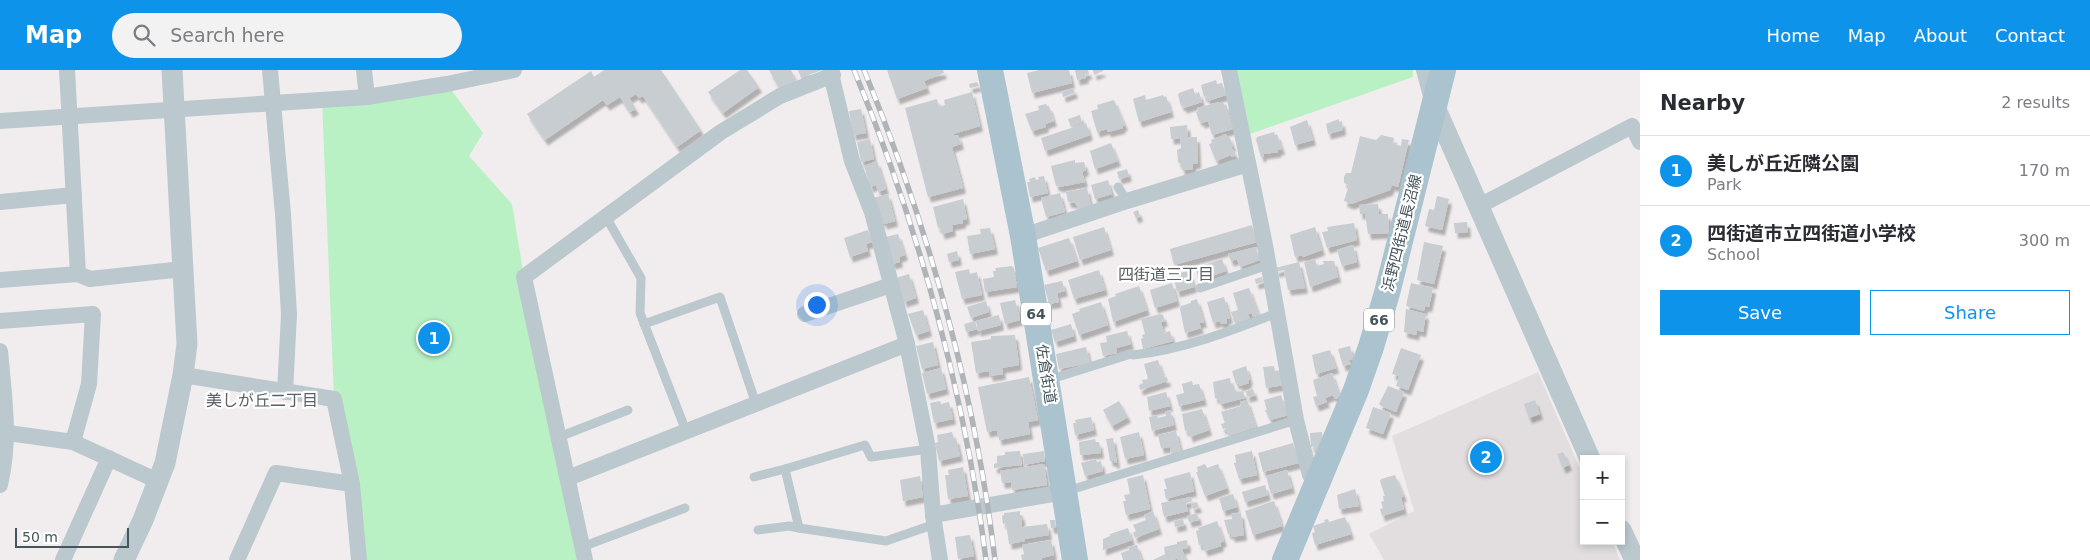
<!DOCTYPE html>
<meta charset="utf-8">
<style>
:root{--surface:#fff;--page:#f2f2f3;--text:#2b2b33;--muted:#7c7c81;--line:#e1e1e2;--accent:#0e93ea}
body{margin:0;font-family:"DejaVu Sans","Noto Sans JP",sans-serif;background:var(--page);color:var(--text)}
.controls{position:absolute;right:15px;bottom:15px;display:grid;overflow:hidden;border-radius:0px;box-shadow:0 2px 8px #0003}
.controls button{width:45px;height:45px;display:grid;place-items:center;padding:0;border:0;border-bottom:1px solid var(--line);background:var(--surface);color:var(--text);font:25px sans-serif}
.scale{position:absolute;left:15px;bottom:12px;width:114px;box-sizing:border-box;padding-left:5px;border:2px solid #45555c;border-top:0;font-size:14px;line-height:18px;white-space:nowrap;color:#45555c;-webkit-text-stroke:4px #fff;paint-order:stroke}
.you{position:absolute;left:816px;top:234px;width:18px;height:18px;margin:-12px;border:4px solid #fff;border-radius:50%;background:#1a73e8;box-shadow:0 0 0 8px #1a73e833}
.badge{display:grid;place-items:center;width:32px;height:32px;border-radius:50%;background:var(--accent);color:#fff;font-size:16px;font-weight:700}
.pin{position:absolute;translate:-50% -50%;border:2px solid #fff;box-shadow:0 1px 5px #0006}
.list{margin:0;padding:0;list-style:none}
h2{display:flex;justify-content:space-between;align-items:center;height:65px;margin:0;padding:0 20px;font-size:21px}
h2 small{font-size:16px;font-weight:400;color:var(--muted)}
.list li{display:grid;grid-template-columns:32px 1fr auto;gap:15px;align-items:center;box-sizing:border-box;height:70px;padding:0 20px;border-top:1px solid var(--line)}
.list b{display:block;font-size:19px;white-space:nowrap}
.list p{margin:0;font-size:16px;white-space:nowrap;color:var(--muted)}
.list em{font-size:16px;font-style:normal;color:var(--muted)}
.actions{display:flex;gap:10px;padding:15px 20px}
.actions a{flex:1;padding:11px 0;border:1px solid var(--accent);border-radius:0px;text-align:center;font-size:18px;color:var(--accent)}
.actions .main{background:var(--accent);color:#fff}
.icon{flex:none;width:28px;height:28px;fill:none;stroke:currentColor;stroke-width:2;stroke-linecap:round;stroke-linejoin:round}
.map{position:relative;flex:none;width:1640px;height:490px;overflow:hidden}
header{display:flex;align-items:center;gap:30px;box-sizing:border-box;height:70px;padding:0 25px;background:var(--accent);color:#fff}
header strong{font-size:24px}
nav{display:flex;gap:28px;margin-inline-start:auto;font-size:18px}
.search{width:350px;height:45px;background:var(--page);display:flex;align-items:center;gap:12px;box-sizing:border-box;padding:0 18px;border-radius:28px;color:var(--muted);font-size:19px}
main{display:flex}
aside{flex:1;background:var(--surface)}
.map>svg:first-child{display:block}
</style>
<header>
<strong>Map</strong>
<div class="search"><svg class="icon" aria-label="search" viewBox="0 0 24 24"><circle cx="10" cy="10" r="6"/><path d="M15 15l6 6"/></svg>Search here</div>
<nav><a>Home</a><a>Map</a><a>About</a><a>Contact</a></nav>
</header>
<main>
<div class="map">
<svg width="1640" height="490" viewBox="0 0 1640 490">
<defs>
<filter id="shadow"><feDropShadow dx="3" dy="5.5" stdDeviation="1" flood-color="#0004"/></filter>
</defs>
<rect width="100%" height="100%" fill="#f1edee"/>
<polygon fill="#e2dee0" points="1538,302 1584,408 1584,471 1612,471 1620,490 1384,490 1369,464 1414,441 1392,366"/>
<g fill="#b9f1c5">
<polygon points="1237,0 1413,0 1413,7 1250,64"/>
<polygon points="447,14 483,63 469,86 512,134 524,207 585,490 359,490 334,329 322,30"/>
</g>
<g fill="#c7cdd1" filter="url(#shadow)">
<polygon points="604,0 661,0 701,60 677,77 643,26 639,28 636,24 629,28 636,39 630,42 620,27 607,35 603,30 545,70 527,44 591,1 594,7"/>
<polygon points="740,0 747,0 759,17 723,43 708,22"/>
<polygon points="769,0 791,0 797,12 780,20"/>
<polygon points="798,0 822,0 801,8"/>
<polygon points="887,0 943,0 944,3 924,11 927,18 897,29"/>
<polygon points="1039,0 1069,0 1072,13 1032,23 1027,3"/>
<polygon points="1075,0 1088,0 1089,4 1085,5 1086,8 1077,10"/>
<polygon points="1093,0 1103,0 1103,1 1094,5"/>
<polygon points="1216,10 1217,14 1222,13 1226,25 1208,31 1206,26 1204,27 1201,15"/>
<polygon points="977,12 979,16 970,18 969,14"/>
<polygon points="1073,18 1075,23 1063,27 1062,22"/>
<polygon points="1193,18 1195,24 1199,22 1202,32 1184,38 1183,35 1181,36 1178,25 1179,23"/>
<polygon points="972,22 980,56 953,64 954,66 958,65 961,74 952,77 963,118 928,127 905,38 937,29 939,37 945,35 944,30"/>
<polygon points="1145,25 1146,30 1163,25 1164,27 1166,26 1171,42 1139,52 1133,29"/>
<polygon points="1114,30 1125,55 1122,56 1123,58 1108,62 1107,59 1097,62 1091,41 1098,39 1097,35"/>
<polygon points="1219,32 1223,32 1224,35 1226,34 1233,59 1212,65 1208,51 1202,53 1201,50 1199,51 1196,42 1198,41 1197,38"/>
<polygon points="1046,34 1047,36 1049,36 1054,51 1045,54 1046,57 1032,61 1025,44 1039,40 1038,36"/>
<polygon points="861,39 866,63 853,65 849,41"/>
<polygon points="1080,45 1082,53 1071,57 1068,49"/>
<polygon points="1339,49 1339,52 1342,51 1343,60 1328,64 1326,54"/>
<polygon points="1307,50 1313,70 1295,75 1290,57"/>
<polygon points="1086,53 1090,65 1045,81 1041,68"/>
<polygon points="1187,55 1188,67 1197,67 1198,93 1193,94 1193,99 1182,100 1181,94 1178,92 1177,80 1181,78 1180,68 1171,69 1170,57"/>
<polygon points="1274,62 1275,65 1277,64 1282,79 1278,80 1278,82 1263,84 1264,86 1261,87 1256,70 1257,67"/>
<polygon points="1226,64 1227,66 1229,66 1233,76 1231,77 1236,85 1232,87 1231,85 1216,91 1209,74 1212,73 1211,70"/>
<polygon points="1381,65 1394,68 1393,74 1401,76 1402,69 1409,70 1398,117 1392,115 1390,120 1351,134 1344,131 1349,115 1344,113 1344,107 1346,103 1351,103 1360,66 1376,70"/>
<polygon points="870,69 874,89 861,92 857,72"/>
<polygon points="1111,73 1118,91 1095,99 1090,81"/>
<polygon points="1075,90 1075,93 1084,92 1086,100 1082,102 1085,112 1059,117 1058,115 1056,116 1051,96"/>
<polygon points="877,91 886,119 878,122 876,115 870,117 864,96"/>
<polygon points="1127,99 1129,106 1119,109 1117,102"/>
<polygon points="1044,106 1048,123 1030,127 1027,112 1030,112 1029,109 1035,107 1036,110 1039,109 1038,107"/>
<polygon points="1108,110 1112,124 1095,129 1091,115"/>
<polygon points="1087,118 1091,136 1079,139 1075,133 1068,132 1066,122"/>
<polygon points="1060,123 1065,142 1046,147 1041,128"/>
<polygon points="888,124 895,151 884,154 883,150 880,151 873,128"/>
<polygon points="1437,126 1449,129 1442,160 1425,156 1429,139 1434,140"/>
<polygon points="963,129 967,149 963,150 963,153 952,155 953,161 942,164 940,157 938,158 933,137"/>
<polygon points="1378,134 1379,144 1388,144 1389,163 1368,164 1365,144 1360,144 1359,135"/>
<polygon points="1138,140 1140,146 1136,148 1133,142"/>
<polygon points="1467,152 1468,162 1455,163 1454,153"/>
<polygon points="1354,153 1357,170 1327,178 1322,162 1328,161 1327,157"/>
<polygon points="1252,155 1257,172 1174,195 1170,179"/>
<polygon points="1104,157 1111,180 1080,190 1073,167"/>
<polygon points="1315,157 1322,180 1303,187 1302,185 1295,187 1290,165"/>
<polygon points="990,158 995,179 970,184 967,166 981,164 980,159"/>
<polygon points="868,160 872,172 866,174 868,181 850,187 844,168"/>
<polygon points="898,164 905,185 899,187 900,192 892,194 885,167"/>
<polygon points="1069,168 1077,191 1046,201 1038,178"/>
<polygon points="1424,172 1443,176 1434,214 1417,210"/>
<polygon points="1353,175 1357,192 1342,196 1337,180"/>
<polygon points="1256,177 1260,190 1240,197 1237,189 1231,191 1228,184"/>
<polygon points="957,181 959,190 949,192 947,184"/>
<polygon points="1222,189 1226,201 1200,210 1195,198"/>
<polygon points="1315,189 1317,196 1324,194 1323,191 1334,191 1338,207 1310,217 1304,192"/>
<polygon points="1299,192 1305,218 1288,220 1284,200 1276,202 1275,198"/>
<polygon points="1012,196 1014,198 1017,217 985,222 983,209 994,207 993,201 996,201 995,198"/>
<polygon points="969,199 970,204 977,202 982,225 962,229 955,202"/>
<polygon points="1099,200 1105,220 1074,229 1068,210"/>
<polygon points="1187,201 1188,203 1190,203 1194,217 1177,222 1173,205"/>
<polygon points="909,204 916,228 904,232 896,208"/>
<polygon points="1262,207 1263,212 1256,214 1255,209"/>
<polygon points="1062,211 1065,221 1057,223 1059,232 1049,234 1044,215"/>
<polygon points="1172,213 1177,231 1155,238 1150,220"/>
<polygon points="1411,213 1433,218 1429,237 1425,236 1424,241 1406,236"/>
<polygon points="1139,216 1147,240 1113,252 1108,229 1116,226 1115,224"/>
<polygon points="1249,218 1259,245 1253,247 1252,243 1248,244 1250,249 1235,254 1231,242 1238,240 1233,223"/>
<polygon points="1224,227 1230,248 1226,249 1227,253 1221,254 1220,251 1213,253 1207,232"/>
<polygon points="1197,229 1204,252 1199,253 1201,258 1185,263 1180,239 1181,236 1191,233 1191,231"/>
<polygon points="1015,230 1020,250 1005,254 1000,233"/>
<polygon points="986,231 989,242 971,248 967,237"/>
<polygon points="1101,232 1108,255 1079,265 1072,244 1080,241 1079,239"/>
<polygon points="1406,239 1426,244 1423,262 1417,260 1416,265 1404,262"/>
<polygon points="923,240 929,261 916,265 908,244"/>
<polygon points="1160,244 1163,245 1165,251 1161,252 1164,263 1170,261 1173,271 1143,279 1141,269 1143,268 1142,265 1145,264 1141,249"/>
<polygon points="999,245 1001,255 978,261 976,251"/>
<polygon points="975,251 977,259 966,262 964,254"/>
<polygon points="1071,254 1074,266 1055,272 1051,260"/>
<polygon points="1127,261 1131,274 1116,278 1117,283 1103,286 1100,273 1107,272 1106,266"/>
<polygon points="1015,265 1019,295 1002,298 1003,304 990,306 989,301 976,303 971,272 991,269 991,266"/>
<polygon points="933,272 938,295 922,299 916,276"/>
<polygon points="1350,276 1353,289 1349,290 1351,294 1343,296 1338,279"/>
<polygon points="1086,277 1090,293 1059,299 1056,284"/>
<polygon points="1401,278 1421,285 1408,320 1396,316 1399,306 1392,304"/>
<polygon points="1330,280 1336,298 1316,304 1312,285"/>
<polygon points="1158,290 1164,308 1167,307 1168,311 1140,320 1139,315 1143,313 1142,310 1148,309 1144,294"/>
<polygon points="1246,296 1250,310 1248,310 1249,313 1240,316 1239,313 1236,314 1232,301"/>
<polygon points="1274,296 1275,301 1282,300 1284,315 1266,318 1263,297"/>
<polygon points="941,298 946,319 927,324 922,303"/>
<polygon points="1332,303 1340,327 1335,329 1333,325 1325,328 1327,332 1316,336 1313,327 1317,326 1313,310"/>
<polygon points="1029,307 1038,350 1028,352 1030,364 999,370 997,360 987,362 978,317"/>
<polygon points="1230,308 1231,316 1234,315 1236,322 1243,321 1245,328 1221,334 1218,328 1215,328 1213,312"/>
<polygon points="1192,311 1193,315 1199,314 1204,330 1179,336 1176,325 1184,323 1182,314"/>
<polygon points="1388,316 1404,322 1396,342 1381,336 1379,334"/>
<polygon points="1253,319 1255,325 1247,327 1246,321"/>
<polygon points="1166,322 1170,336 1149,341 1147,327"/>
<polygon points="1281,325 1288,345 1270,350 1265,340 1267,340 1264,330"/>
<polygon points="1247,330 1256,357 1228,366 1226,358 1223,359 1221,354 1225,353 1221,342 1241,336 1240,332"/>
<polygon points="1535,330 1540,344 1529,348 1524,334"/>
<polygon points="940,331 941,334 949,332 953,349 934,353 930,333"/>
<polygon points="1119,331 1128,347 1112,356 1103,340"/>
<polygon points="1373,337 1391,343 1383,364 1366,358"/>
<polygon points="1202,339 1209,360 1190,367 1188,360 1185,361 1182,344"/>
<polygon points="1170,340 1174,355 1152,361 1149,347 1157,345 1158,348 1166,346 1165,342"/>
<polygon points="1091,347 1094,360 1075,365 1073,353 1076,353 1075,350"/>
<polygon points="1176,361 1181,381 1171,383 1170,377 1161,378 1158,365"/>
<polygon points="952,362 954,369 956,368 960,386 939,391 935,373 938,372 937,365"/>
<polygon points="1139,362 1144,385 1125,389 1120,367"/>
<polygon points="1322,362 1323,371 1319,380 1315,381 1314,376 1311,377 1310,363"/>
<polygon points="1113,368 1117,393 1114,393 1114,391 1110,391 1106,369"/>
<polygon points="1095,369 1096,372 1099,372 1101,383 1080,385 1079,372"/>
<polygon points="1293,373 1299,393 1263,402 1258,383"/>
<polygon points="1020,381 1022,395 994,398 994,394 997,393 997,386 1005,385 1005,382"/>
<polygon points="1044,381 1045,391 1024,395 1023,384"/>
<polygon points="1252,381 1257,405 1239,409 1234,393 1236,393 1235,385"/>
<polygon points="1563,382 1569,395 1563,398 1557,384"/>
<polygon points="1096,389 1097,392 1101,391 1103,401 1085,406 1081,393"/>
<polygon points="1044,394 1047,415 1012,420 1011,412 1002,413 1000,401"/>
<polygon points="1205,394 1207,398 1218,394 1227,418 1205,426 1196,402 1198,402 1197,397"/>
<polygon points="963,397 968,426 948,429 945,405 949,405 948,400"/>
<polygon points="1287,400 1292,418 1271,424 1266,406"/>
<polygon points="1190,402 1194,421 1166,429 1164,419 1167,419 1164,409"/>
<polygon points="1143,405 1150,439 1126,445 1123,431 1126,431 1124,425 1130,424 1127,409"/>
<polygon points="1395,405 1404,426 1401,427 1404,439 1382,446 1380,439 1383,438 1381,432 1384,431 1383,426 1385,426 1380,411 1381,409"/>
<polygon points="920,406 923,427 903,431 900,410"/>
<polygon points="1265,415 1268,425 1245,432 1242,422"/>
<polygon points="1355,419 1359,436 1339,439 1337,425"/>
<polygon points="1233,424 1237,437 1223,441 1219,428"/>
<polygon points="1191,427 1192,431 1186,433 1188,441 1164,447 1161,433"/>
<polygon points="1274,431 1282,456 1253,465 1245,441"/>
<polygon points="1197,432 1199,437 1193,439 1191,434"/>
<polygon points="1020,441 1020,445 1022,445 1022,457 1047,454 1049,465 1024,469 1025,471 1009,474 1006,453 1003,454 1002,446 1004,445 1004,443"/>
<polygon points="1153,441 1159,459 1135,468 1133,463 1136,461 1133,455 1146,450 1144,445"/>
<polygon points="1197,443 1199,450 1189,452 1187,446"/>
<polygon points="1241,443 1244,465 1232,467 1231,463 1228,464 1224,450 1232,449 1231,444"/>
<polygon points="1345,447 1351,464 1315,475 1312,463 1315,462 1313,456 1325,452 1324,450 1328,449 1329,452"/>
<polygon points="1183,449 1184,455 1175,457 1174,451"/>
<polygon points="1050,450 1055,450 1056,458 1051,458"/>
<polygon points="1217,451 1224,471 1220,473 1221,476 1205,481 1202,474 1199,475 1196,461 1199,460 1198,458"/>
<polygon points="1128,458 1132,470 1103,480 1103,469 1110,466 1110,464"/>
<polygon points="970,465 974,486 958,489 955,467"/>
<polygon points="1051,470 1054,485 1042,488 1042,490 1022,490 1021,485 1024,484 1022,475"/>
<polygon points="1187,470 1188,478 1182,479 1186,490 1177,490 1177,488 1174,490 1153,490 1165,484 1164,477 1177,474 1177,472"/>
<polygon points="1137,475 1142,490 1123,490 1121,483 1129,480 1128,477"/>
</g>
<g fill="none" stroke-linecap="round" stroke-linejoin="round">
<g stroke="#bbc8ce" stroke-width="9">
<polyline points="1118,117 1127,131"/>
<polyline points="606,147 641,208 640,243 686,361"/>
<polyline points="1200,218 1268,195"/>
<polyline points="644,254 720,227 756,334"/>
<path d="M1048 310 1131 284 1133 285C1182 280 1231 261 1277 243"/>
<polyline points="559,367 628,340"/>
<polyline points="928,379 871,387 865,375 785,399 799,458 886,471 935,454"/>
<polyline points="754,407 785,399"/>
<polyline points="1067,421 1296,350"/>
<polyline points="758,460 789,456 799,458"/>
<polyline points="582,477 685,438"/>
</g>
<g stroke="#bbc8ce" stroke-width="16">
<polyline points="270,0 283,144 289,244 285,322"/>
<polyline points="364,0 367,27"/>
<polyline points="830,0 852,91 872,142 907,274 928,379 933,445 940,490"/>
<polyline points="1229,0 1265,175 1296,350 1310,405 1318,409"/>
<polyline points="1424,0 1432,30"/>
<polyline points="0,51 367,27 447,14 514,0"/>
<polyline points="0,132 74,125"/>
<polyline points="1479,136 1632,56 1640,72"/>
<polyline points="1023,166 1127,131 1248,94"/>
<polyline points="78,204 90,209 183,199"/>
<polyline points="0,210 78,204 67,0"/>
<polyline points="805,244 891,215"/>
<polyline points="0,251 93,244 89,314 73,372"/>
<path d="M0 281C4 328 11 367 0 415"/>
<polyline points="183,305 334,329 352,414 359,490"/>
<polyline points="8,363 73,372 158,411"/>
<polyline points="568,408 907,274"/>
<polyline points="933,445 1064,422"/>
<polyline points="63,490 109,388"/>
<polyline points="237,490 276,403 352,414"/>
<polyline points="585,490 524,207 721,62 780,26 833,5"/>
</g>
<g stroke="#bbc8ce" stroke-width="21">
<polyline points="1434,35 1590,389"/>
<polyline points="1621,460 1635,490"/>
<polyline points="124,490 143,450 165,393 183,305 187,274 172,0"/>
</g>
<g stroke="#abc3cf" stroke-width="26">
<polyline points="990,0 1023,166 1075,490"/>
<polyline points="1285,490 1356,320 1371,277 1387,223 1443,0"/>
</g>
<defs>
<g id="rail">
<path d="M854 0C918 155 965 324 986 490"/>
<path d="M864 0C928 156 975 322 995 490"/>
</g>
</defs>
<use href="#rail" stroke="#afb4b9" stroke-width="5.5"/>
<use href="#rail" stroke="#fff" stroke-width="4" stroke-dasharray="11" stroke-linecap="butt"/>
</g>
<g text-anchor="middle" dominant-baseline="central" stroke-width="4.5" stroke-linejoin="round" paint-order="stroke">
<g fill="#fff" stroke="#7d888d" stroke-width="1">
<rect x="1021" y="232.5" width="30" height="23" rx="4"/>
<rect x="1364" y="238.5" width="30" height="23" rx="4"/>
</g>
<g font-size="14" font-weight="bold" fill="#45555c">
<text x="1036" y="244">64</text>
<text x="1379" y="250">66</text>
</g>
<g font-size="15" fill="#45555c" stroke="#fff">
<text transform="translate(1402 163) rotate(-76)">浜野四街道長沼線</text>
<text transform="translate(1046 304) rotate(81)">佐倉街道</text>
</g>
<g font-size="16" fill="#5a6063" stroke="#fff">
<text x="1166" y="204">四街道三丁目</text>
<text x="262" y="330">美しが丘二丁目</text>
</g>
</g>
</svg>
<div class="controls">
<button>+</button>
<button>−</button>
</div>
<div class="scale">50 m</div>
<div class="you"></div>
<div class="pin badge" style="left:434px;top:268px">1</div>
<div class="pin badge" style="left:1486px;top:387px">2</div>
</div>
<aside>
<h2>Nearby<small>2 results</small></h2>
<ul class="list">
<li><span class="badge">1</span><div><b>美しが丘近隣公園</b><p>Park</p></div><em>170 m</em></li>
<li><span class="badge">2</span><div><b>四街道市立四街道小学校</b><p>School</p></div><em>300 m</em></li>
</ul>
<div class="actions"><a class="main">Save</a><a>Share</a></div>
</aside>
</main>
